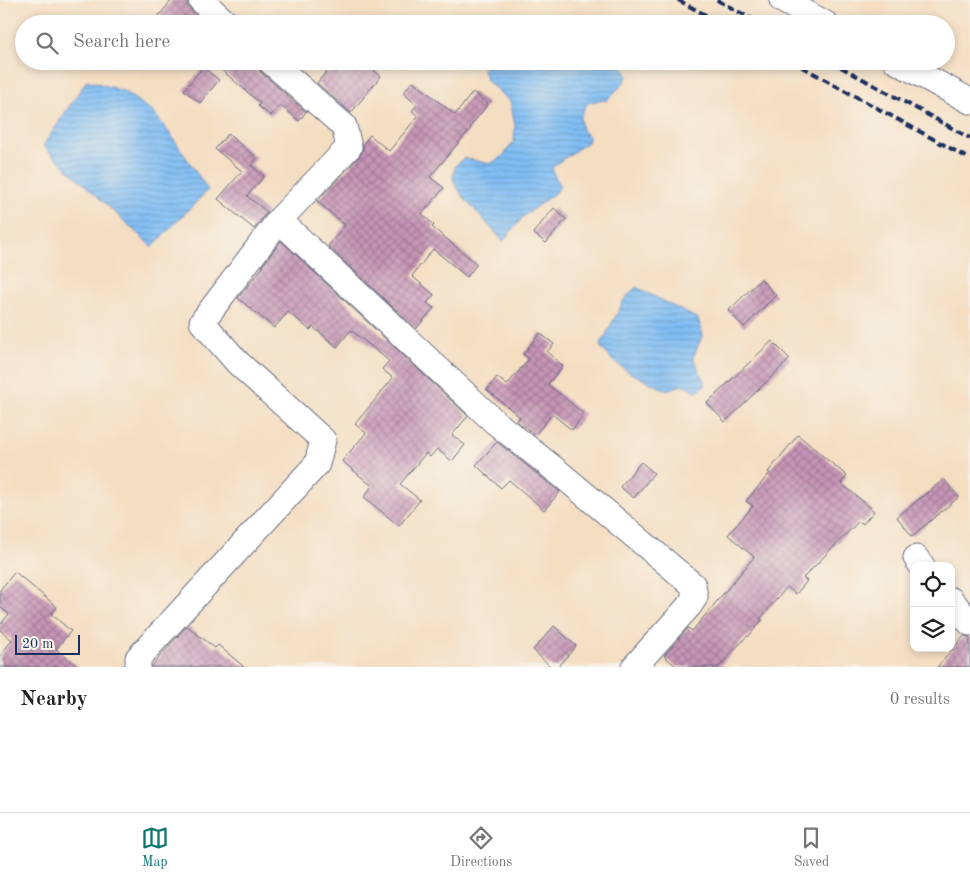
<!DOCTYPE html>
<style>
:root{--surface:#fff;--page:#f6f6f6;--text:#202124;--muted:#757577;--line:#e0e0e0;--accent:#0f766e}
body{margin:0;font-family:"Old Standard TT",serif;background:var(--page);color:var(--text)}
.controls{position:absolute;right:15px;bottom:15px;display:grid;overflow:hidden;border-radius:10px;box-shadow:0 2px 8px #0003}
.controls button{width:45px;height:45px;display:grid;place-items:center;padding:0;border:0;border-bottom:1px solid var(--line);background:var(--surface);color:var(--text);font:25px sans-serif}
.scale{position:absolute;left:15px;bottom:12px;width:65px;box-sizing:border-box;padding-left:5px;border:2px solid #1b2f5e;border-top:0;font-size:14px;line-height:18px;white-space:nowrap;color:#1b2f5e;-webkit-text-stroke:4px #f7f3e8;paint-order:stroke}
.list{margin:0;padding:0;list-style:none}
h2{display:flex;justify-content:space-between;align-items:center;height:65px;margin:0;padding:0 20px;font-size:21px}
h2 small{font-size:16px;font-weight:400;color:var(--muted)}
.icon{flex:none;width:28px;height:28px;fill:none;stroke:currentColor;stroke-width:2;stroke-linecap:round;stroke-linejoin:round}
.map{position:relative;flex:none;width:970px;height:667px;overflow:hidden}
.search{position:absolute;background:var(--surface);box-shadow:0 2px 8px #0003;left:15px;right:15px;top:15px;height:55px;display:flex;align-items:center;gap:12px;box-sizing:border-box;padding:0 18px;border-radius:28px;color:var(--muted);font-size:19px}
.sheet{height:145px;background:var(--surface)}
nav{display:flex;justify-content:space-around;align-items:center;box-sizing:border-box;height:70px;border-top:1px solid var(--line);background:var(--surface);font-size:14px;color:var(--muted)}
nav a{display:grid;justify-items:center;gap:2px}
nav .on{color:var(--accent)}
.map>svg:first-child{display:block}
</style>
<div class="map">
<svg width="970" height="667" viewBox="0 0 970 667">
<defs>
<pattern id="water-rules" width="6" height="5" patternUnits="userSpaceOnUse" patternTransform="scale(1.25)"><rect width="6" height="5" fill="#81bef4"/><path d="M0 2.5h6" fill="none" stroke="#699bc9"/></pattern>
<pattern id="building-cross-hatch" width="8" height="8" patternUnits="userSpaceOnUse" patternTransform="scale(1.25)"><rect width="8" height="8" fill="#c695b5"/><path d="M0 0l8 8M0 8l8-8" fill="none" stroke="#a07a96"/></pattern>
</defs>
<rect width="100%" height="100%" fill="#f7f3e8"/>
<filter id="ink" filterUnits="userSpaceOnUse"><feTurbulence type="fractalNoise" baseFrequency=".02" numOctaves="2"/><feDisplacementMap in="SourceGraphic" scale="10" xChannelSelector="R" yChannelSelector="G"/><feConvolveMatrix kernelMatrix="1 2 1 2 8 2 1 2 1" color-interpolation-filters="sRGB"/></filter>
<filter id="wash" filterUnits="userSpaceOnUse"><feTurbulence type="fractalNoise" baseFrequency=".0096" numOctaves="4" result="noise"/><feDisplacementMap in="SourceGraphic" scale="20" xChannelSelector="R" yChannelSelector="G"/><feGaussianBlur stdDeviation="1.12" result="paint"/><feColorMatrix in="noise" values="0 0 0 0 0 0 0 0 0 0 0 0 0 0 0 0 0 1.4 0 .05"/><feComposite in="paint" operator="in"/></filter>
<g filter="url(#wash)">
<rect width="100%" height="100%" fill="#f4dec2"/>
<g fill="url(#water-rules)" stroke="#4e76a9">
<polygon points="485,61 618,61 623,64 627,77 621,86 607,100 589,102 585,107 580,118 582,130 590,138 585,144 556,164 552,168 554,175 560,185 557,191 524,216 503,241 466,200 456,186 453,179 455,166 464,158 490,164 503,156 514,141 515,125 510,101 487,81 483,70"/>
<polygon points="87,80 123,91 153,112 171,135 208,190 152,247 43,146"/>
<polygon points="636,287 698,319 703,335 693,357 706,385 696,391 683,385 666,390 632,374 612,360 600,346 621,306 622,302"/>
</g>
<g id="blocks">
<g fill="url(#building-cross-hatch)">
<polygon points="172,0 187,0 187,5 191,10 206,24 152,24"/>
<polygon points="211,61 256,61 257,66 261,72 306,112 299,121 280,105 271,116 258,106 260,103"/>
<polygon points="335,61 363,61 381,76 351,113 317,83"/>
<polygon points="203,67 219,80 200,103 184,90"/>
<polygon points="413,81 455,115 473,92 488,104 470,127 471,128 430,177 444,188 422,214 434,225 432,227 477,264 467,277 433,249 412,276 434,295 427,303 434,308 416,329 328,246 345,225 317,201 359,157 363,150 363,144 370,135 389,151 418,116 412,111 417,105 403,93"/>
<polygon points="228,134 257,158 251,165 264,176 247,196 267,212 254,229 218,199 242,171 215,149"/>
<polygon points="554,208 566,219 546,243 533,233"/>
<polygon points="281,241 468,416 452,435 465,445 452,461 437,449 430,457 426,453 400,484 420,500 399,526 364,497 372,486 342,461 366,433 355,424 393,378 382,369 389,361 351,330 337,347 313,327 310,330 288,312 274,328 238,298 263,267 262,266"/>
<polygon points="761,279 776,295 744,327 728,311"/>
<polygon points="540,333 554,344 547,352 563,366 548,384 584,414 572,430 552,414 535,435 517,421 520,417 487,390 497,377 507,385 529,359 523,354"/>
<polygon points="772,341 790,359 725,422 707,403"/>
<polygon points="798,435 847,476 841,483 874,511 863,524 859,521 803,578 807,581 796,594 787,587 760,619 762,620 748,637 747,636 719,667 677,667 664,656 688,628 692,631 754,557 728,535 753,506 746,501 770,473 768,472"/>
<polygon points="497,442 560,492 544,510 509,480 501,488 476,465"/>
<polygon points="641,462 654,473 634,498 620,487"/>
<polygon points="944,479 959,497 912,536 897,517"/>
<polygon points="15,572 57,607 51,614 71,631 56,649 78,667 0,667 0,656 12,640 0,630 0,625 9,614 0,607 0,590"/>
<polygon points="187,626 215,648 218,645 244,667 152,667 152,666 170,645"/>
<polygon points="554,626 576,646 558,667 551,667 533,650"/>
<polygon points="964,636 970,637 970,667 937,667"/>
</g>
</g>
</g>
<g filter="url(#ink)">
<use href="#blocks" fill-opacity="0" stroke="#676c81" stroke-width="1"/>
<g fill="none" stroke-linecap="round" stroke-linejoin="round">
<defs>
<g id="street">
<polyline points="201,0 227,24"/>
<polyline points="782,0 826,24"/>
<polyline points="896,61 970,101"/>
<polyline points="279,220 495,422 563,476 693,585 695,597 689,606 634,667"/>
<polyline points="916,558 922,566"/>
<polyline points="951,600 970,623"/>
<polyline points="138,667 138,658 317,464 323,440 238,363 202,322 279,220 349,147 344,126 270,61"/>
</g>
</defs>
<use href="#street" stroke="#676c81" stroke-width="27"/>
<use href="#street" stroke="#fff" stroke-width="25"/>
<g stroke="#1b2f5e" stroke-width="4" stroke-dasharray="8 4" stroke-linecap="butt">
<polyline points="678,0 722,24"/>
<polyline points="717,0 761,24"/>
<polyline points="791,61 970,159"/>
<polyline points="830,61 970,138"/>
</g>
</g>
</g>
</svg>
<div class="controls">
<button><svg class="icon" aria-label="locate" viewBox="0 0 24 24"><circle cx="12" cy="12" r="6"/><path d="M12 2v4M12 18v4M2 12h4M18 12h4"/></svg></button>
<button><svg class="icon" aria-label="layers" viewBox="0 0 24 24"><path d="M12 4l9 5-9 5-9-5zM3 14l9 5 9-5"/></svg></button>
</div>
<div class="scale">20 m</div>
<div class="search"><svg class="icon" aria-label="search" viewBox="0 0 24 24"><circle cx="10" cy="10" r="6"/><path d="M15 15l6 6"/></svg>Search here</div>
</div>
<section class="sheet">
<h2>Nearby<small>0 results</small></h2>
<ul class="list">
</ul>
</section>
<nav>
<a class="on"><svg class="icon" aria-label="map" viewBox="0 0 24 24"><path d="M3 6l6-2 6 2 6-2v14l-6 2-6-2-6 2zM9 4v14M15 6v14"/></svg>Map</a>
<a><svg class="icon" aria-label="directions" viewBox="0 0 24 24"><path d="M12 3l9 9-9 9-9-9zM9 14v-3h6M13 9l2 2-2 2"/></svg>Directions</a>
<a><svg class="icon" aria-label="saved" viewBox="0 0 24 24"><path d="M7 4h10v16l-5-4-5 4z"/></svg>Saved</a>
</nav>
